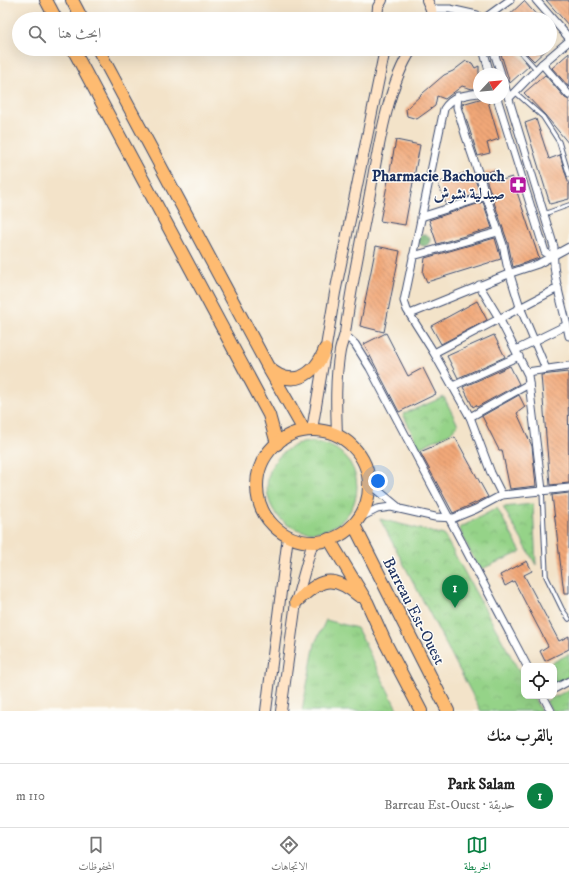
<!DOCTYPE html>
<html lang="ar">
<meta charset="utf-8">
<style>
:root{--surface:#fff;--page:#f2f2f2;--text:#222;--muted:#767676;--line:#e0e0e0;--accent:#0b8043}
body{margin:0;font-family:"IM FELL DW Pica",Amiri,serif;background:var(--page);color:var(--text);direction:rtl}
.controls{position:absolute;right:12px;bottom:12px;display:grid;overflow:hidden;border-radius:8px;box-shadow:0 4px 16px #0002}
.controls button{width:36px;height:36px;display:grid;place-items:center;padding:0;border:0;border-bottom:1px solid var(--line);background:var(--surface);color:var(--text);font:20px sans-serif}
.compass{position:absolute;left:473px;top:68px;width:36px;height:36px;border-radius:50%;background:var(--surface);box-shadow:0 4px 16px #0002;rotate:64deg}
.you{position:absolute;left:378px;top:481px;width:14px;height:14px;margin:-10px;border:3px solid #fff;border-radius:50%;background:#1a73e8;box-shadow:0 0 0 6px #1a73e833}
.badge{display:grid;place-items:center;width:26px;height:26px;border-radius:50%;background:var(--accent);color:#fff;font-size:13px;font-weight:700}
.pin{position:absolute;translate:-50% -33px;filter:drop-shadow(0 1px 2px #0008)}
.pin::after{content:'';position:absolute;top:21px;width:14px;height:12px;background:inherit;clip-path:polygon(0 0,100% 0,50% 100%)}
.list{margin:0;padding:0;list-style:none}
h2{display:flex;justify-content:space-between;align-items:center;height:52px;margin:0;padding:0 16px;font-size:17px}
h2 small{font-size:13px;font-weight:400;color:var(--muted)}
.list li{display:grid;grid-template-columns:26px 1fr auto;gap:12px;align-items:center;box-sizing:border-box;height:64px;padding:0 16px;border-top:1px solid var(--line)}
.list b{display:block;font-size:15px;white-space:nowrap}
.list p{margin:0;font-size:13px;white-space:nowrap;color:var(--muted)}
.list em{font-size:13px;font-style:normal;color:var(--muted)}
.icon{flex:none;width:22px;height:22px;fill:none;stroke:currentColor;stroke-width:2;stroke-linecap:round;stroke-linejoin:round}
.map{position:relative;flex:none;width:569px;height:711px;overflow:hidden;direction:ltr}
.search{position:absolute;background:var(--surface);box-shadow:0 4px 16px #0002;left:12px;right:12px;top:12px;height:44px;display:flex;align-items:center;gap:10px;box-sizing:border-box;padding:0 14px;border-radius:22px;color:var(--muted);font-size:15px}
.sheet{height:116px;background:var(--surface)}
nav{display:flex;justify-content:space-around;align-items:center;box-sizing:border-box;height:56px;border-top:1px solid var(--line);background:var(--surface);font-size:11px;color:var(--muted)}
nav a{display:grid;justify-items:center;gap:2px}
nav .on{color:var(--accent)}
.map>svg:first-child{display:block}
</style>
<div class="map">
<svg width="569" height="711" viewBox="0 0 569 711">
<defs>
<pattern id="grass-tufts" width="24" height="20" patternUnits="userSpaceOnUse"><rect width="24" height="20" fill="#95d388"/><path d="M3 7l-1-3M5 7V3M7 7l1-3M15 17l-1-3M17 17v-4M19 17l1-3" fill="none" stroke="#80b578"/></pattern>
<pattern id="forest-crowns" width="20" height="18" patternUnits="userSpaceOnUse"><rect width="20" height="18" fill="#78b574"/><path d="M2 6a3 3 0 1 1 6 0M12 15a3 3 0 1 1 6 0" fill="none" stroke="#629462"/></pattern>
<pattern id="park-crowns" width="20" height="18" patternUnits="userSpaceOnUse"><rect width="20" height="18" fill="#95d388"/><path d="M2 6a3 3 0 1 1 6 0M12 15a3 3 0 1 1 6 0" fill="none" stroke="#80b578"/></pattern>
<pattern id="building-back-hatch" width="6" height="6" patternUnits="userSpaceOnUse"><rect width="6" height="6" fill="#f2a878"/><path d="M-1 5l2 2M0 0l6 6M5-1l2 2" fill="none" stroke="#c38966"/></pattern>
</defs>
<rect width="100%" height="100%" fill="#fdfcf7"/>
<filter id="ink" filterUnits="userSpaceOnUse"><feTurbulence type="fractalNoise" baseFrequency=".025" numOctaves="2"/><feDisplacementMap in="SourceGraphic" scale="8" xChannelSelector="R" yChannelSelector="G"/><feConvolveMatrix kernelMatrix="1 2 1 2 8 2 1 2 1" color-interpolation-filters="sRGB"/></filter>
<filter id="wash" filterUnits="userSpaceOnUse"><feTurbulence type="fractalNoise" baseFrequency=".012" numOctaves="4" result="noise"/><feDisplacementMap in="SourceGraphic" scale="16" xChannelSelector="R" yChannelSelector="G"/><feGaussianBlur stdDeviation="0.9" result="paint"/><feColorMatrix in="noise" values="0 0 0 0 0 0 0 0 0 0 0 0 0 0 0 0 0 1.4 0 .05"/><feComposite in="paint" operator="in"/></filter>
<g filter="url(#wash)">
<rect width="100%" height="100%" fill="#f3e3c9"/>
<g fill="url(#grass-tufts)" stroke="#588173">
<circle cx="312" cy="487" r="45"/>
<polygon points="326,620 357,628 398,711 302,711 315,643"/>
</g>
<circle fill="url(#forest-crowns)" stroke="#4a7269" cx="424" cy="240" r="6"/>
<g fill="url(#park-crowns)" stroke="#588173">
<polygon points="444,397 458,425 450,433 419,448 403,414"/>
<polygon points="533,504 536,565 503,507"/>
<polygon points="497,508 521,552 479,570 459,528"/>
<polygon points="380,519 444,535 524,680 524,696 533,696 541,711 481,711"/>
<polygon points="569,654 569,677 554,684 554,666 546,666"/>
<polygon points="569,690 569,711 552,711 546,701"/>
</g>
<g id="blocks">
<g fill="url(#building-back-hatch)">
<polygon points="546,0 569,0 569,26 554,9"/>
<polygon points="524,1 540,19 505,19"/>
<polygon points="508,49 515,49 529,66 510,83 501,54"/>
<polygon points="522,49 547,49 534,61"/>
<polygon points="569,53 569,87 552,68"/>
<polygon points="466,61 472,63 475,68 479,66 479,88 472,89 462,86 445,99 437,96 435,106 417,119 407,116 406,109 423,93 444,75 453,71"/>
<polygon points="545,75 565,98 569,100 569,144 545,115 524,93"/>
<polygon points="483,98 487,98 499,139 487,143 490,153 478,156 462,106 462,104"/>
<polygon points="536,119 549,159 560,155 569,185 569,199 550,204 525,123"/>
<polygon points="396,140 420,145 405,225 380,221"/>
<polygon points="495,170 499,181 512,177 539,258 513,267 508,243 484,173"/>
<polygon points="467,172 469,178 474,177 480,193 446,204 438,183"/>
<polygon points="483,202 492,228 437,244 429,220"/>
<polygon points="495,238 501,259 427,282 423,273 425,258"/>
<polygon points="376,246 400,251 384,332 360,326"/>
<polygon points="477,301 487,320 441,344 431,326"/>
<polygon points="386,333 408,376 423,368 436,394 399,412 364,344"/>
<polygon points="494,335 505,357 458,378 447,356"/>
<polygon points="510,366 519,384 477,407 476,405 473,407 463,387"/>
<polygon points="568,372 569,483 550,485 541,375"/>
<polygon points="519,395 525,407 517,413 532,446 536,486 510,489 502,450 499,450 482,416"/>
<polygon points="455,437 488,497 453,513 420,452"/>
<polygon points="569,493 569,593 564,593 552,495"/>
<polygon points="527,561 532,571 524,575 559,641 569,636 569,649 545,661 540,651 548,646 514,581 505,586 500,575"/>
</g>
</g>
</g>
<g filter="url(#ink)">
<use href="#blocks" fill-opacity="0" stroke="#3b4a6e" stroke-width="1"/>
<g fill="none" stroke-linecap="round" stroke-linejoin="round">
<defs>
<g id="lane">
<polyline points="518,49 537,70"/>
<polyline points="515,92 543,117 559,142 569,175"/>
<polyline points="544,214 569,205"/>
<polyline points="542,490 546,576 562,609 569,619"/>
</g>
<g id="street">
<polyline points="536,0 569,38"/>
<polyline points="431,9 450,9 477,15"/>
<polyline points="485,18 510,0"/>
<polyline points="483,49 490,74"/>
<polyline points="493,49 501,74"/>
<polyline points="542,64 569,95"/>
<path d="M503 80 554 247C551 276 564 307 569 336"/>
<path d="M479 93C464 95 452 96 444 109L404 301 407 310 434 353 470 417 491 473 502 495"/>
<polyline points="458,96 457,107 465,134 503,245 507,265 520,307 546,369"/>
<polyline points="497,98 545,252 553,257"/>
<polyline points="509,98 542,64 569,41"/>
<polyline points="421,217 487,196"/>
<polyline points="413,256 498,232"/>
<polyline points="479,285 499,318 528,375 542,490"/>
<polyline points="410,314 511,273 538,264 569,247"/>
<polyline points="345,335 355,344 370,368 527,666"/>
<polyline points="516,350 567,325"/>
<polyline points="434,353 558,288"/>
<polyline points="527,372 569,366"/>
<polyline points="453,386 519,356"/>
<polyline points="470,417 529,384"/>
<polyline points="369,483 398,507"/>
<polyline points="359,518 377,509 391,507 435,517 454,518 476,509 502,495 569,488"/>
<polyline points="554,689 569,681"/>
<polyline points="543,696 551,711"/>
</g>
<g id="secondary">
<polyline points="427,0 431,9 432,19"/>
<polyline points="377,19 378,7 382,0"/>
<polyline points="312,430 335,293 385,49"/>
<path d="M337 435C336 408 335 378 340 351 341 345 344 339 345 333 351 288 360 244 369 199 377 156 387 85 412 49"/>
<polyline points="266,711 288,536"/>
<polyline points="281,711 296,602 313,541"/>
</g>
<g id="primary">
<polyline points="46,0 56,19"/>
<polyline points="72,0 82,19"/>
<polyline points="73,49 269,415 277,444"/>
<path d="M98 49 268 367C292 390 315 375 325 349"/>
<polyline points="269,369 304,430"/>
<circle cx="313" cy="486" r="56"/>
<polyline points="354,525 448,711"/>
<polyline points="329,539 367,602 386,644 421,711"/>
<path d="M296 602C320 579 332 573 359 596"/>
</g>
</defs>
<use href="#lane" stroke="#3b4a6e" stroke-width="5.5"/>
<use href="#street" stroke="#3b4a6e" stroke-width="9"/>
<use href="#secondary" stroke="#3b4a6e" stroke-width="12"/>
<use href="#primary" stroke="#3b4a6e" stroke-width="14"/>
<use href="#lane" stroke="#fff" stroke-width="3.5"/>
<use href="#street" stroke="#fff" stroke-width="7"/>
<use href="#secondary" stroke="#ffe4c6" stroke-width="10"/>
<use href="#primary" stroke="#febb71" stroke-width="12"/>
</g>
</g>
<defs>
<symbol id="pharmacy-square" viewBox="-11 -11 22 22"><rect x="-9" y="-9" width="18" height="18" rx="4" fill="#b5179e" stroke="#fdfcf7"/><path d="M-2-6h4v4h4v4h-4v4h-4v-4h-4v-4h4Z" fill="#fff"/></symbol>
</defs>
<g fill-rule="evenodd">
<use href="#pharmacy-square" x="508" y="175" width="20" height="20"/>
</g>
<g text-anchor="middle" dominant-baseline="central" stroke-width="3" stroke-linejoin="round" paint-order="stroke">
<g font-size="16" font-weight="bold" fill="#1b2f5e" stroke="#fdfcf7" text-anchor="end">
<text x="505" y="176">Pharmacie Bachouch<tspan x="505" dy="18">صيدلية بشوش</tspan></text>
</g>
<g font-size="16" fill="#1b2f5e" stroke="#fdfcf7">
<text transform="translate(414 611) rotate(63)">Barreau Est-Ouest</text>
</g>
</g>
</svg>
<div class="controls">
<button><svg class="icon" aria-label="locate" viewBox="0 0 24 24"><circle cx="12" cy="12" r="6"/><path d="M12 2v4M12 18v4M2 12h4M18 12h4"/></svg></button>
</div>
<svg class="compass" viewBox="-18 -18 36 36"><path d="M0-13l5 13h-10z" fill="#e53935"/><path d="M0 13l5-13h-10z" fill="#767676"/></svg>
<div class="you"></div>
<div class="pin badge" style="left:455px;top:608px">1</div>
<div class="search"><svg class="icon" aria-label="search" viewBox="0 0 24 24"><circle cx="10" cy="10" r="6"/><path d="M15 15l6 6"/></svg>ابحث هنا</div>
</div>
<section class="sheet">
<h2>بالقرب منك<small></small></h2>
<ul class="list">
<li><span class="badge">1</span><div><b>Park Salam</b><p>حديقة · Barreau Est-Ouest</p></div><em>110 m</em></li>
</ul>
</section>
<nav>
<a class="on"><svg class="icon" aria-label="map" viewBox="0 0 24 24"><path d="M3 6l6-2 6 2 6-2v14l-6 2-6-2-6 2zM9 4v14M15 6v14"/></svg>الخريطة</a>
<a><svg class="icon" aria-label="directions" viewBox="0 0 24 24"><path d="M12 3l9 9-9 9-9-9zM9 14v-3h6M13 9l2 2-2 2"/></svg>الاتجاهات</a>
<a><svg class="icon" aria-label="saved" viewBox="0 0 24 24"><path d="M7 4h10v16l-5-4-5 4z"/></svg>المحفوظات</a>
</nav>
